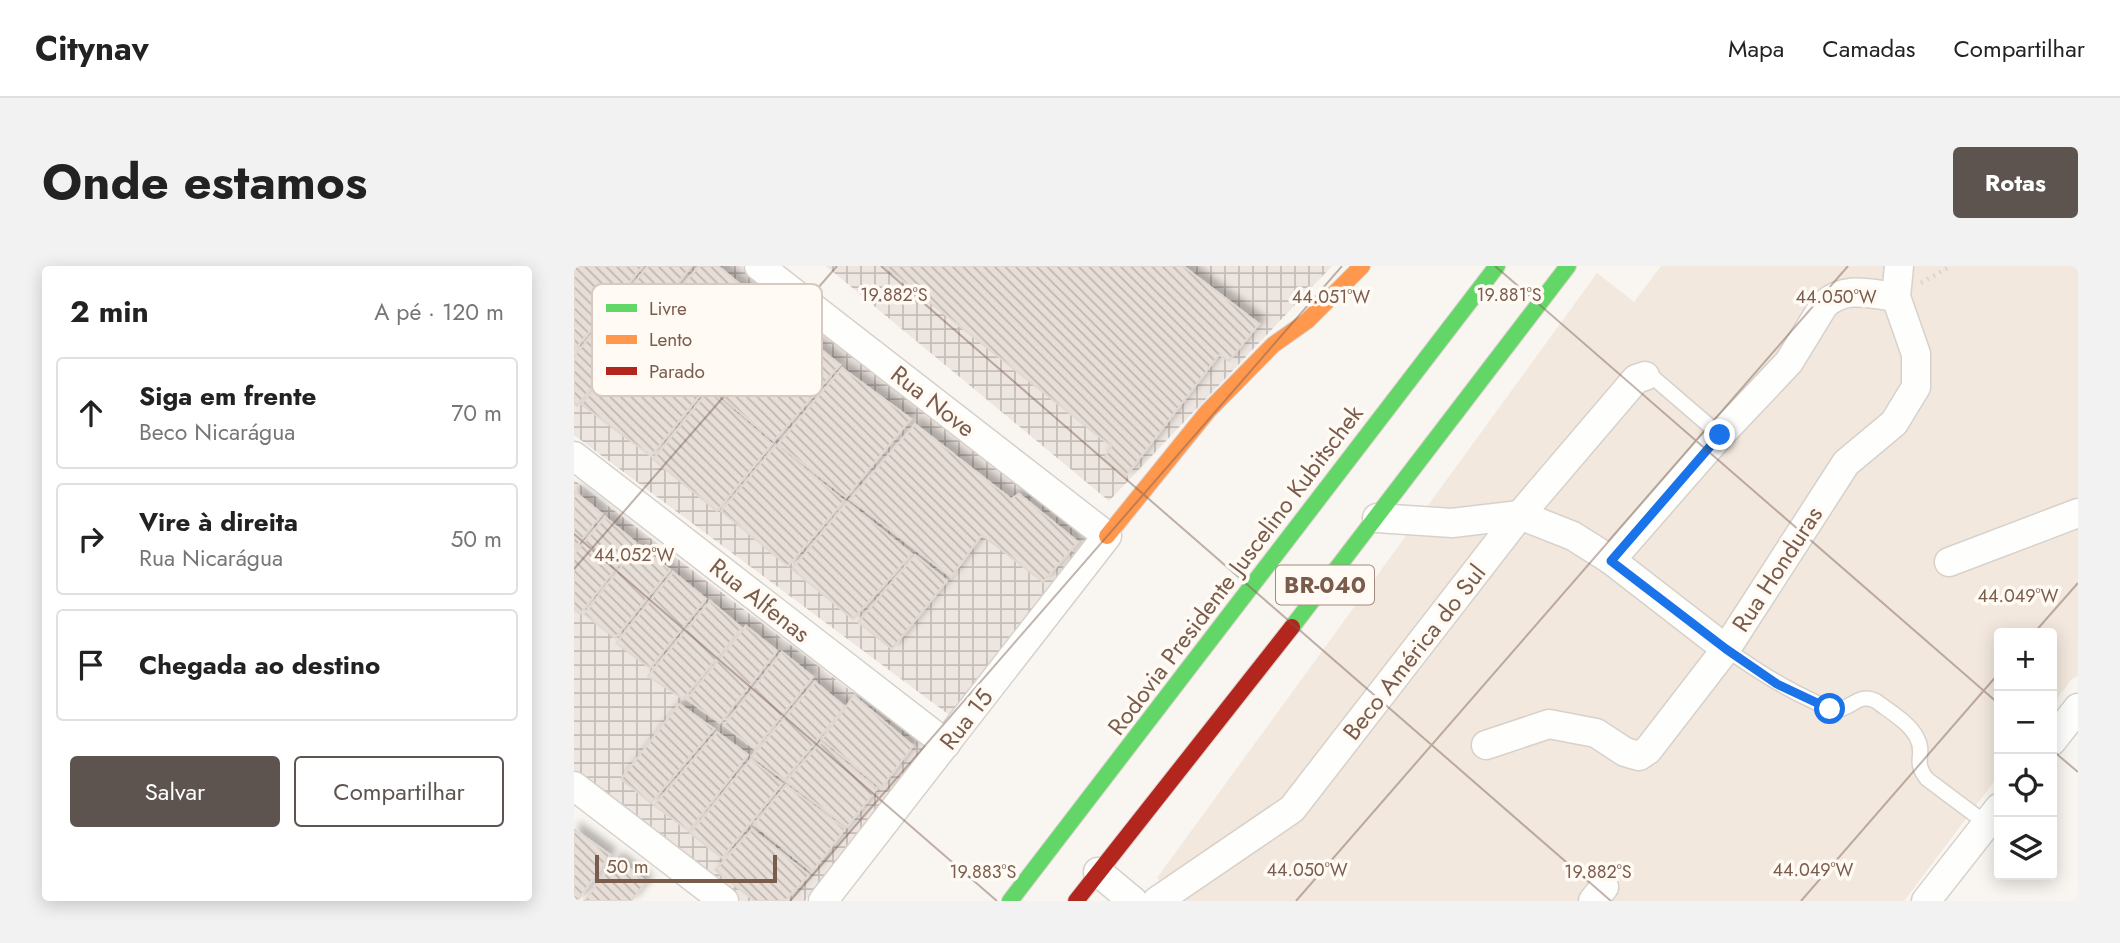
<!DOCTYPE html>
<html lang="pt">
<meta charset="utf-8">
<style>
:root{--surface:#fff;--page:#f2f2f2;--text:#222;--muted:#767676;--line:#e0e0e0;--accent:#5d544f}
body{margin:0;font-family:Jost,sans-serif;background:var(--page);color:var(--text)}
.controls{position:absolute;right:21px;bottom:21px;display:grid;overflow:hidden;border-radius:7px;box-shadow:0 4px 18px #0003}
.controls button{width:63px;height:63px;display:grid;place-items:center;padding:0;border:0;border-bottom:2px solid var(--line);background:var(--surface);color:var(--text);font:35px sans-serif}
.scale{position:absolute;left:21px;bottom:18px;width:182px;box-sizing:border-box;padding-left:7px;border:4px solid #7a5c4d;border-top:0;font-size:19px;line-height:24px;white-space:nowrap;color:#7a5c4d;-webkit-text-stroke:5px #fffaf3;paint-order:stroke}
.stop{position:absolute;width:21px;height:21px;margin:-16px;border:5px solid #1a73e8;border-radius:50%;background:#fff}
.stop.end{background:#1a73e8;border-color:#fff;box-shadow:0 2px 7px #0008}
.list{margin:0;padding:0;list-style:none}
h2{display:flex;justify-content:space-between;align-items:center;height:91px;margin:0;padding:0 28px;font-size:30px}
h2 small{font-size:23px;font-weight:400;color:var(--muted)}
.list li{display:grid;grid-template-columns:46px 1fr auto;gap:21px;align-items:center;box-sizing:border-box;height:112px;margin:0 14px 14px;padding:0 14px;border:2px solid var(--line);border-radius:7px}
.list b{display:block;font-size:26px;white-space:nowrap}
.list p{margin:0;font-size:23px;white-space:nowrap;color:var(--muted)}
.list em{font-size:23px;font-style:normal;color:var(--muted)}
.actions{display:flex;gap:14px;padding:21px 28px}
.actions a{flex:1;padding:16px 0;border:2px solid var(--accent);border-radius:7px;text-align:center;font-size:24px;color:var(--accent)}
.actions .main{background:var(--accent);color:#fff}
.icon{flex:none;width:38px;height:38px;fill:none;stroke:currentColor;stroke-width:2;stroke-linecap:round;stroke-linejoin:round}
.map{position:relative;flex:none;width:1504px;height:635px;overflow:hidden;border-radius:7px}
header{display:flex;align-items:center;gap:42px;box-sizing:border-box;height:98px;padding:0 35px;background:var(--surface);border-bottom:2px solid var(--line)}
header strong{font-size:33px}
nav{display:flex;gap:38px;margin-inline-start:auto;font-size:24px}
.intro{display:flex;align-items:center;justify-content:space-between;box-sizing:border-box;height:168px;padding:0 42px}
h1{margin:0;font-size:49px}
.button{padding:18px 32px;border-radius:7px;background:var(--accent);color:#fff;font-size:24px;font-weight:700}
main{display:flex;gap:42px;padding:0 42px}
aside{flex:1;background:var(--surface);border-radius:7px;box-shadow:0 4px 18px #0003}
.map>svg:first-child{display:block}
</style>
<header>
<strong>Citynav</strong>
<nav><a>Mapa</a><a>Camadas</a><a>Compartilhar</a></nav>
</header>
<div class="intro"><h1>Onde estamos</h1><a class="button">Rotas</a></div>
<main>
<aside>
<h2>2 min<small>A pé · 120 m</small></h2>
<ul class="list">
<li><svg class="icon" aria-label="ahead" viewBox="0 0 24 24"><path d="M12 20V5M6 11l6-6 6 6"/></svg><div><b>Siga em frente</b><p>Beco Nicarágua</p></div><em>70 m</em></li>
<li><svg class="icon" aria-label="right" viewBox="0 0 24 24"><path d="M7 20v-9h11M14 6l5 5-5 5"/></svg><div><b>Vire à direita</b><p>Rua Nicarágua</p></div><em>50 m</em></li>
<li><svg class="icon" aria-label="arrive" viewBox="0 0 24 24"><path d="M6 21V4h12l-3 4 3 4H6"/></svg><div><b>Chegada ao destino</b></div></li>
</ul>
<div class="actions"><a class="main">Salvar</a><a>Compartilhar</a></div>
</aside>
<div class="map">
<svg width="1504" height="635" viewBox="0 0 1504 635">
<defs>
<pattern id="industrial-grid" width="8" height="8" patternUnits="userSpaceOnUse" patternTransform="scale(1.75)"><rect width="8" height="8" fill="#ede5e0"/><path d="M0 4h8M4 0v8" fill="none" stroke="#c5bdb8"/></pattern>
<pattern id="building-back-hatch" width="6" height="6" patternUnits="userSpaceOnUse" patternTransform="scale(1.75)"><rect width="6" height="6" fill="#e6ded7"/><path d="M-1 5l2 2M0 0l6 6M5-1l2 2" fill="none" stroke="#bfb7b1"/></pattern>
<filter id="shadow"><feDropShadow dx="6" dy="-6" stdDeviation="3.5" flood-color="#0004"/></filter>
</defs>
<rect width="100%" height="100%" fill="#f9f5f0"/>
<polygon fill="#f2e8de" points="1087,0 1504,0 1504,410 1498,413 1478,439 1478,367 1425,367 1425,509 1330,635 602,635 583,612 1023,7 1060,36"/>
<g fill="url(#industrial-grid)">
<polygon points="0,0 167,0 519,275 378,451 0,169"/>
<polygon points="252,0 758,0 535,235"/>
<polygon points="0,214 352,482 231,635 163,635 0,509"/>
</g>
<g fill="url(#building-back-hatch)" stroke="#e2d8d2" stroke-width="2" filter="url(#shadow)">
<polygon points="0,0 69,0 0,85"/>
<polygon points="74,0 118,0 3,140 0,137 0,90"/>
<polygon points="125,0 144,0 198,45 136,118 69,65"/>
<polygon points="310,0 609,0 685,58 655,95 645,89 552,210 530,193 537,180"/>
<polygon points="203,48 266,99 200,175 137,122"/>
<polygon points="68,68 132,122 77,190 7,138"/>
<polygon points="268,102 337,153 272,231 204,178"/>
<polygon points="135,124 198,178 143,245 79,193"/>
<polygon points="341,158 437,233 445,228 504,276 469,316 408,269 377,311 276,233"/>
<polygon points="202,179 270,235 214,300 147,245"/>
<polygon points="0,225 28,248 0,283"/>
<polygon points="273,236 338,288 279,353 218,303"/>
<polygon points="31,251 62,277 6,348 0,343 0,288"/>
<polygon points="64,279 96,304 41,372 10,348"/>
<polygon points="341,289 373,315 318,383 284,356"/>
<polygon points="99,306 132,333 76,402 42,377"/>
<polygon points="136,335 168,362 109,433 74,410"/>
<polygon points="172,360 203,385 146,457 113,433"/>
<polygon points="208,386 239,411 181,483 150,459"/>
<polygon points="241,416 271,441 210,514 178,490"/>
<polygon points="280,430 339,480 307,522 248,473"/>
<polygon points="105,438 140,463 77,537 47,513"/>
<polygon points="143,466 174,489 115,565 80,539"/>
<polygon points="247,476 303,523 273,561 212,515"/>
<polygon points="177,493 208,518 148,592 116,567"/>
<polygon points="212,519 271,563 238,606 180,558"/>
<polygon points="0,563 36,589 3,635 0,635"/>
<polygon points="178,563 235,609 211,635 181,635 141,604"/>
<polygon points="43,593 72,616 57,635 10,635"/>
</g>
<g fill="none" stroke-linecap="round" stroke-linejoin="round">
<defs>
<g id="lane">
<polyline points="1071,110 1081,113 1146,169"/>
<path d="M1152 383C1182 404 1208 421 1241 436 1248 439 1255 445 1262 444 1278 443 1285 426 1302 435 1315 445 1336 457 1343 472 1352 488 1338 495 1353 513L1413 558"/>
</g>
<g id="street">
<polyline points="185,0 533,270 249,635"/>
<polyline points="0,190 372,478"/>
<polyline points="803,252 878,257 946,249 999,270 1037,294 1152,383"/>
<path d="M1037 294 1146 169 1215 96 1250 39C1271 19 1296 28 1322 31"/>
<polyline points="1375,296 1504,247"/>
<polyline points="1478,475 1504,442"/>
<polyline points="912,479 975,458 1022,467 1051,486 1065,490 1074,484 1152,383 1272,197 1320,157 1342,121 1342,88 1322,31 1325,0"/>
<polyline points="0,520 150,635"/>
<polyline points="524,606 559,635"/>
<polyline points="583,635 718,543 946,249 1062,113 1071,110"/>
<polyline points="1019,635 1030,621"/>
<polyline points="1352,635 1425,542"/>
</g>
<g id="fast">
<polyline points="718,361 994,0"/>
<polyline points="436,635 923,0"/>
</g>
<polyline id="slow" points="533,270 634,145 699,79 733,55 788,0"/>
<polyline id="jam" points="502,635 718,361"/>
</defs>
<use href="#lane" stroke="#d7d1cb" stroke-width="17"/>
<use href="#street" stroke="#d7d1cb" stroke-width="31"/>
<use href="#fast" stroke="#dad1cc" stroke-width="18"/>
<use href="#slow" stroke="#dad1cc" stroke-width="18"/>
<use href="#jam" stroke="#dad1cc" stroke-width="18"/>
<polyline stroke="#dcd5d0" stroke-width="4.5" stroke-dasharray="2 5" stroke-linecap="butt" points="1347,17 1377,0"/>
<use href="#lane" stroke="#fefefd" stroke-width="14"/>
<use href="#street" stroke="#fefefd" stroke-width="28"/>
<use href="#fast" stroke="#63d668" stroke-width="16"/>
<use href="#slow" stroke="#ff974d" stroke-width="16"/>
<use href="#jam" stroke="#b3261e" stroke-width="16"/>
</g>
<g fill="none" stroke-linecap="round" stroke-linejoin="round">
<polyline stroke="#1a73e8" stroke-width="9" points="1146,169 1037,295 1152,383 1203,418 1256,443"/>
</g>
<path fill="none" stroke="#7a5c4d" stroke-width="2" stroke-opacity="0.45" d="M307 0 1037 635M921 0 1425 438M0 268 423 635M0 303 263 0M1460 367 1504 317M1478 484 1504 506M216 635 768 0M722 635 1274 0M1227 635 1425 407"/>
<g text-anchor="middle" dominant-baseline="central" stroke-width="7" stroke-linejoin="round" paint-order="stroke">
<rect fill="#fffaf3" stroke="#a28b7f" stroke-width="2" x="702" y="299.5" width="98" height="39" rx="5"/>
<g font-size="23" font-weight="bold" fill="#7a5c4d">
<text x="751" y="319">BR-040</text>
</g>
<g font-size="24" fill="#7a5c4d" stroke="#fffaf3">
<text transform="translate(359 135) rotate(38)">Rua Nove</text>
<text transform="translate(1203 303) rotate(-57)">Rua Honduras</text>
<text transform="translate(661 304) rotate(-53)">Rodovia Presidente Juscelino Kubitschek</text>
<text transform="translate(186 334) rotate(38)">Rua Alfenas</text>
<text transform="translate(840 386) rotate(-52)">Beco América do Sul</text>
<text transform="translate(392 453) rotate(-52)">Rua 15</text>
</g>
</g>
<rect x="18" y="18" width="230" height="112" rx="10" fill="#fffaf3" stroke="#d7cbc1" stroke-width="2"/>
<rect x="32" y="38" width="31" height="8" fill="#63d668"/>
<rect x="32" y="69" width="31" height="9" fill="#ff974d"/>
<rect x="32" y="101" width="31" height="8" fill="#b3261e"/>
<g font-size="19" fill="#7a5c4d">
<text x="75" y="49">Livre</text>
<text x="75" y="80">Lento</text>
<text x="75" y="112">Parado</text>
</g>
<g font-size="18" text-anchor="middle" fill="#7a5c4d" stroke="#fffaf3" stroke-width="7" stroke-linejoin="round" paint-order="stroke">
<text x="320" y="35">19.882°S</text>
<text x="935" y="35">19.881°S</text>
<text x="757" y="37">44.051°W</text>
<text x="1262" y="37">44.050°W</text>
<text x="60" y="295">44.052°W</text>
<text x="1444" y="336">44.049°W</text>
<text x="733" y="610">44.050°W</text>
<text x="1239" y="610">44.049°W</text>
<text x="409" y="612">19.883°S</text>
<text x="1024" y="612">19.882°S</text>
</g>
</svg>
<div class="controls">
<button>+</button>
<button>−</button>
<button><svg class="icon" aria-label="locate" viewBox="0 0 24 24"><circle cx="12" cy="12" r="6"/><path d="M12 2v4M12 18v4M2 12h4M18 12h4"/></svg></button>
<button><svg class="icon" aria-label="layers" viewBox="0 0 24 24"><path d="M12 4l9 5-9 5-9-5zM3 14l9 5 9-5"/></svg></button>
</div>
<div class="scale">50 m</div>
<div class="stop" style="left:1256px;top:443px"></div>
<div class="stop end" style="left:1146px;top:169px"></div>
</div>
</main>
